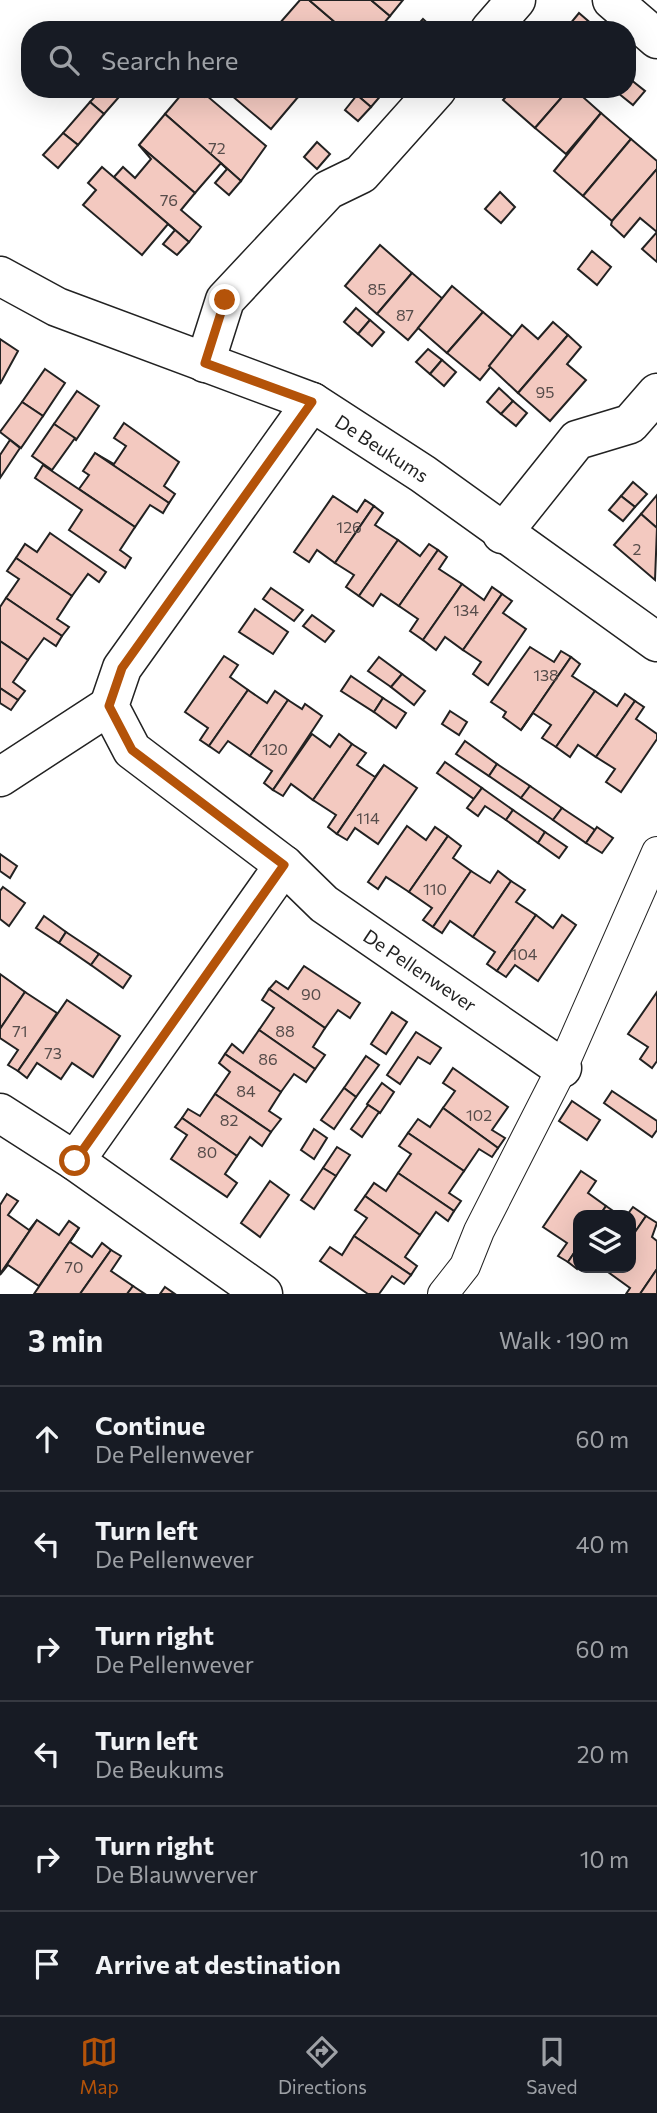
<!DOCTYPE html>
<meta charset="utf-8">
<style>
:root{--surface:#171b24;--page:#242831;--text:#f1f3f6;--muted:#9ea1a6;--line:#363941;--accent:#b45309}
body{margin:0;font-family:Commissioner,sans-serif;background:var(--page);color:var(--text)}
.controls{position:absolute;right:21px;bottom:21px;display:grid;overflow:hidden;border-radius:14px;box-shadow:0 7px 28px #0002}
.controls button{width:63px;height:63px;display:grid;place-items:center;padding:0;border:0;border-bottom:2px solid var(--line);background:var(--surface);color:var(--text);font:35px sans-serif}
.stop{position:absolute;width:21px;height:21px;margin:-16px;border:5px solid #b45309;border-radius:50%;background:#fff}
.stop.end{background:#b45309;border-color:#fff;box-shadow:0 2px 7px #0008}
.list{margin:0;padding:0;list-style:none}
h2{display:flex;justify-content:space-between;align-items:center;height:91px;margin:0;padding:0 28px;font-size:30px}
h2 small{font-size:23px;font-weight:400;color:var(--muted)}
.list li{display:grid;grid-template-columns:46px 1fr auto;gap:21px;align-items:center;box-sizing:border-box;height:105px;padding:0 28px;border-top:2px solid var(--line)}
.list b{display:block;font-size:26px;white-space:nowrap}
.list p{margin:0;font-size:23px;white-space:nowrap;color:var(--muted)}
.list em{font-size:23px;font-style:normal;color:var(--muted)}
.icon{flex:none;width:38px;height:38px;fill:none;stroke:currentColor;stroke-width:2;stroke-linecap:round;stroke-linejoin:round}
.map{position:relative;flex:none;width:657px;height:1294px;overflow:hidden}
.search{position:absolute;background:var(--surface);box-shadow:0 7px 28px #0002;left:21px;right:21px;top:21px;height:77px;display:flex;align-items:center;gap:18px;box-sizing:border-box;padding:0 24px;border-radius:28px;color:var(--muted);font-size:26px}
.sheet{height:721px;background:var(--surface)}
nav{display:flex;justify-content:space-around;align-items:center;box-sizing:border-box;height:98px;border-top:2px solid var(--line);background:var(--surface);font-size:19px;color:var(--muted)}
nav a{display:grid;justify-items:center;gap:4px}
nav .on{color:var(--accent)}
.map>svg:first-child{display:block}
</style>
<div class="map">
<svg width="657" height="1294" viewBox="0 0 657 1294">
<rect width="100%" height="100%" fill="#fff"/>
<g fill="#f3c9c0" stroke="#222" stroke-width="2">
<polygon points="300,0 309,0 344,30 285,30 279,24"/>
<polygon points="309,0 371,0 390,16 378,30 344,30"/>
<polygon points="371,0 403,0 390,16"/>
<polygon points="579,13 594,26 591,30 565,30"/>
<polygon points="423,19 435,30 413,30"/>
<polygon points="630,79 645,91 633,105 618,93 627,89"/>
<polygon points="102,89 126,89 104,114 90,102"/>
<polygon points="186,89 195,89 204,97 206,95 266,146 241,181 165,114"/>
<polygon points="224,89 289,89 298,97 271,129"/>
<polygon points="289,89 305,89 298,97"/>
<polygon points="362,89 379,89 383,93 371,107 357,95"/>
<polygon points="513,89 569,89 535,128 503,100"/>
<polygon points="569,89 574,89 601,113 566,154 535,128"/>
<polygon points="357,95 371,107 358,121 345,110"/>
<polygon points="90,102 104,114 78,145 63,133"/>
<polygon points="601,113 631,139 583,196 554,171"/>
<polygon points="165,114 221,163 195,193 139,145"/>
<polygon points="63,133 78,145 58,168 43,155"/>
<polygon points="631,139 657,161 657,169 612,221 583,196"/>
<polygon points="317,142 330,154 317,169 304,157"/>
<polygon points="139,145 195,193 181,210 201,227 189,242 114,177 123,167 135,178 151,159"/>
<polygon points="221,163 241,181 229,195 215,183 227,169"/>
<polygon points="102,167 189,242 177,255 163,244 175,230 168,224 142,255 83,205 96,190 88,183"/>
<polygon points="657,169 657,232 640,218 624,237 611,225 612,221"/>
<polygon points="500,192 515,207 501,223 485,209"/>
<polygon points="657,232 657,262 642,249"/>
<polygon points="380,245 412,273 377,314 345,286"/>
<polygon points="592,251 611,267 597,285 578,269"/>
<polygon points="412,273 443,299 408,340 377,314"/>
<polygon points="452,286 483,312 447,353 418,328"/>
<polygon points="356,308 370,320 358,334 344,322"/>
<polygon points="483,312 514,338 480,380 447,353"/>
<polygon points="370,320 384,332 372,346 358,334"/>
<polygon points="553,322 568,335 518,393 489,366 522,325 538,339"/>
<polygon points="568,335 581,347 567,364 586,380 550,421 518,393"/>
<polygon points="0,339 18,351 0,384"/>
<polygon points="428,349 442,360 430,374 416,362"/>
<polygon points="442,360 456,372 444,386 430,374"/>
<polygon points="45,369 65,383 43,416 22,402"/>
<polygon points="499,388 513,401 501,414 487,402"/>
<polygon points="77,391 99,406 76,440 54,424"/>
<polygon points="513,401 527,413 516,426 501,414"/>
<polygon points="22,402 43,416 21,448 0,432"/>
<polygon points="124,423 179,462 164,486 175,494 169,503 95,453 114,464 126,446 114,438"/>
<polygon points="54,424 75,438 52,470 32,456"/>
<polygon points="10,440 20,448 0,478 0,455"/>
<polygon points="95,453 169,503 163,513 150,505 135,527 79,489 89,475 83,471"/>
<polygon points="43,465 135,527 120,550 131,558 125,568 69,530 82,510 35,478"/>
<polygon points="633,482 647,494 635,507 621,496"/>
<polygon points="657,495 657,528 641,514"/>
<polygon points="333,496 357,512 365,500 374,506 335,563 317,550 309,562 294,552"/>
<polygon points="621,496 635,507 623,521 609,510"/>
<polygon points="374,506 383,513 375,525 398,540 359,596 346,587 354,575 335,563"/>
<polygon points="641,514 657,528 655,580 614,545"/>
<polygon points="50,533 106,572 99,582 88,574 72,596 16,558 25,544 37,552"/>
<polygon points="398,540 420,556 429,544 438,550 399,606 381,594 373,606 359,596"/>
<polygon points="438,550 447,557 439,569 462,584 423,640 410,631 418,619 399,606"/>
<polygon points="16,558 72,596 57,619 69,627 62,636 6,598 19,579 7,571"/>
<polygon points="462,584 484,600 492,587 502,594 463,650 445,637 436,650 423,640"/>
<polygon points="271,588 303,610 294,621 263,599"/>
<polygon points="502,594 512,601 503,613 526,629 488,685 473,674 481,662 463,650"/>
<polygon points="6,598 62,636 56,646 44,638 28,660 0,641 0,607"/>
<polygon points="255,609 288,632 273,654 239,632"/>
<polygon points="312,615 334,631 325,642 303,626"/>
<polygon points="0,641 28,660 13,682 25,691 18,700 0,688"/>
<polygon points="530,647 554,662 561,651 571,657 521,730 503,717 506,712 491,702"/>
<polygon points="224,656 238,665 230,677 248,690 209,746 200,740 208,728 185,712"/>
<polygon points="379,657 402,674 391,687 368,671"/>
<polygon points="571,657 580,664 572,676 595,691 556,747 542,738 551,725 533,713 521,730"/>
<polygon points="402,674 425,691 414,705 391,687"/>
<polygon points="351,676 383,698 374,712 341,691"/>
<polygon points="0,688 18,700 11,710 0,703"/>
<polygon points="248,690 267,703 275,691 288,700 250,756 228,741 219,753 209,746"/>
<polygon points="595,691 617,706 625,694 635,701 596,757 578,745 570,757 556,747"/>
<polygon points="383,698 406,713 396,728 374,712"/>
<polygon points="288,700 302,709 305,704 322,716 273,790 264,783 272,771 250,756"/>
<polygon points="635,701 644,707 636,719 657,734 657,739 621,792 606,782 615,769 596,757"/>
<polygon points="450,711 467,722 459,735 442,724"/>
<polygon points="312,734 330,747 339,734 352,744 313,800 291,784 283,796 273,790"/>
<polygon points="465,741 497,764 489,776 456,754"/>
<polygon points="352,744 366,753 357,765 375,777 384,765 337,834 328,827 336,815 313,800"/>
<polygon points="445,762 482,788 474,799 437,773"/>
<polygon points="497,764 530,786 521,798 489,776"/>
<polygon points="384,765 417,788 378,844 355,828 347,840 337,834"/>
<polygon points="530,786 562,808 553,820 521,798"/>
<polygon points="482,788 513,810 506,820 485,806 478,816 467,808"/>
<polygon points="562,808 595,830 586,843 553,820"/>
<polygon points="513,810 545,832 538,843 506,820"/>
<polygon points="407,826 426,840 435,827 448,836 409,892 386,877 378,889 368,882"/>
<polygon points="597,827 613,838 602,853 586,843"/>
<polygon points="545,832 567,847 559,858 538,843"/>
<polygon points="448,836 461,846 453,858 471,871 433,927 423,920 432,908 409,892"/>
<polygon points="0,854 17,866 10,878 0,871"/>
<polygon points="471,871 490,883 498,871 511,881 473,937 450,921 442,933 433,927"/>
<polygon points="511,881 525,890 516,902 536,915 497,971 487,964 495,952 473,937"/>
<polygon points="3,887 25,903 9,926 0,919 0,891"/>
<polygon points="536,915 553,928 562,915 576,925 538,981 515,965 506,977 497,971"/>
<polygon points="44,916 66,932 59,943 36,928"/>
<polygon points="66,932 99,954 91,965 59,943"/>
<polygon points="99,954 131,976 123,988 91,965"/>
<polygon points="304,966 360,1003 350,1018 338,1010 325,1028 269,989 276,981 288,989"/>
<polygon points="0,974 25,992 0,1029"/>
<polygon points="269,989 325,1028 313,1047 325,1055 315,1069 259,1030 274,1008 262,1000"/>
<polygon points="25,992 57,1013 18,1071 8,1065 18,1050 0,1038 0,1029"/>
<polygon points="657,992 657,1061 652,1068 640,1059 648,1047 628,1034"/>
<polygon points="67,1000 120,1036 93,1077 72,1063 61,1079 37,1063 27,1078 18,1071"/>
<polygon points="392,1012 407,1022 386,1054 371,1044"/>
<polygon points="259,1030 315,1069 306,1082 294,1074 281,1092 225,1054 232,1044 243,1053"/>
<polygon points="416,1032 441,1048 430,1064 418,1057 400,1084 387,1075"/>
<polygon points="225,1054 281,1092 269,1111 281,1119 271,1132 215,1094 230,1072 219,1063"/>
<polygon points="366,1056 379,1065 356,1097 344,1088"/>
<polygon points="453,1068 508,1107 492,1130 505,1138 498,1148 443,1108 455,1091 443,1083"/>
<polygon points="382,1083 394,1092 380,1113 367,1104"/>
<polygon points="344,1088 356,1097 334,1129 321,1120"/>
<polygon points="612,1091 657,1121 657,1130 652,1137 604,1103"/>
<polygon points="215,1094 271,1132 262,1146 250,1137 237,1156 182,1118 188,1109 200,1116"/>
<polygon points="572,1101 600,1120 587,1140 559,1121"/>
<polygon points="368,1105 379,1112 362,1137 351,1129"/>
<polygon points="443,1108 498,1148 492,1157 479,1149 464,1171 408,1133 418,1119 430,1127"/>
<polygon points="182,1118 237,1156 225,1174 237,1183 227,1197 171,1159 187,1135 175,1127"/>
<polygon points="314,1129 327,1138 314,1159 301,1150"/>
<polygon points="408,1133 464,1171 449,1193 461,1201 454,1211 398,1173 411,1154 399,1146"/>
<polygon points="337,1147 350,1155 336,1176 323,1168"/>
<polygon points="323,1168 336,1176 314,1209 301,1200"/>
<polygon points="581,1171 596,1181 588,1193 606,1206 600,1215 578,1215 578,1247 568,1262 558,1256 567,1243 543,1227"/>
<polygon points="398,1173 454,1211 448,1221 436,1212 420,1235 365,1196 374,1183 386,1191"/>
<polygon points="270,1181 289,1195 260,1237 241,1223"/>
<polygon points="7,1194 18,1201 8,1215 29,1230 37,1220 0,1274 0,1205"/>
<polygon points="365,1196 420,1235 405,1257 417,1266 411,1275 354,1236 367,1218 355,1210"/>
<polygon points="606,1206 619,1215 600,1215"/>
<polygon points="633,1207 646,1216 631,1238 631,1215 627,1215"/>
<polygon points="646,1216 657,1223 652,1237 657,1241 657,1269 640,1294 626,1294 630,1288 608,1272 611,1268 631,1268 631,1238"/>
<polygon points="37,1220 59,1235 69,1221 79,1228 39,1286 8,1265 0,1275"/>
<polygon points="79,1228 70,1242 92,1257 102,1243 111,1250 80,1294 34,1294"/>
<polygon points="354,1236 411,1275 404,1284 392,1276 379,1294 368,1294 320,1261 330,1247 342,1255"/>
<polygon points="578,1247 578,1267 577,1269 568,1262"/>
<polygon points="111,1250 121,1256 111,1271 133,1286 127,1294 80,1294"/>
<polygon points="657,1269 657,1294 640,1294"/>
<polygon points="133,1286 145,1294 127,1294"/>
<polygon points="165,1287 175,1294 160,1294"/>
</g>
<g fill="none" stroke-linecap="round" stroke-linejoin="round">
<defs>
<polyline id="pedestrian" points="443,1294 465,1266 479,1231 562,1068 657,852"/>
<g id="minor">
<polyline points="612,0 657,39"/>
<polyline points="490,30 516,0"/>
<polyline points="0,276 57,307 312,402 423,474 657,642"/>
<polyline points="205,363 225,300 328,190 361,174 437,89"/>
<polyline points="312,402 122,668 109,706 132,750 284,865 324,904 562,1068"/>
<polyline points="502,534 577,440 630,424 657,393"/>
<polyline points="0,777 109,706"/>
<polyline points="0,1113 75,1161 263,1294"/>
<polyline points="75,1161 284,865"/>
</g>
</defs>
<use href="#pedestrian" stroke="#222" stroke-width="32"/>
<use href="#minor" stroke="#222" stroke-width="41"/>
<use href="#pedestrian" stroke="#fff" stroke-width="30"/>
<use href="#minor" stroke="#fff" stroke-width="38"/>
</g>
<g fill="none" stroke-linecap="round" stroke-linejoin="round">
<polyline stroke="#b45309" stroke-width="9" points="75,1161 284,865 132,750 109,706 122,668 312,402 205,363 225,300"/>
</g>
<g text-anchor="middle" dominant-baseline="central" stroke-width="5" stroke-linejoin="round" paint-order="stroke">
<g font-size="16" fill="#564c4a">
<text x="217" y="147">72</text>
<text x="169" y="199">76</text>
<text x="377" y="288">85</text>
<text x="405" y="314">87</text>
<text x="545" y="391">95</text>
<text x="349" y="526">126</text>
<text x="637" y="548">2</text>
<text x="466" y="609">134</text>
<text x="546" y="674">138</text>
<text x="275" y="748">120</text>
<text x="368" y="817">114</text>
<text x="435" y="888">110</text>
<text x="524" y="953">104</text>
<text x="311" y="993">90</text>
<text x="20" y="1030">71</text>
<text x="285" y="1030">88</text>
<text x="53" y="1052">73</text>
<text x="268" y="1058">86</text>
<text x="246" y="1090">84</text>
<text x="479" y="1114">102</text>
<text x="229" y="1119">82</text>
<text x="207" y="1151">80</text>
<text x="74" y="1266">70</text>
</g>
<g font-size="19" fill="#222" stroke="#fff">
<text transform="translate(382 448) rotate(33)">De Beukums</text>
<text transform="translate(420 970) rotate(34)">De Pellenwever</text>
</g>
</g>
</svg>
<div class="controls">
<button><svg class="icon" aria-label="layers" viewBox="0 0 24 24"><path d="M12 4l9 5-9 5-9-5zM3 14l9 5 9-5"/></svg></button>
</div>
<div class="stop" style="left:75px;top:1161px"></div>
<div class="stop end" style="left:225px;top:300px"></div>
<div class="search"><svg class="icon" aria-label="search" viewBox="0 0 24 24"><circle cx="10" cy="10" r="6"/><path d="M15 15l6 6"/></svg>Search here</div>
</div>
<section class="sheet">
<h2>3 min<small>Walk · 190 m</small></h2>
<ul class="list">
<li><svg class="icon" aria-label="ahead" viewBox="0 0 24 24"><path d="M12 20V5M6 11l6-6 6 6"/></svg><div><b>Continue</b><p>De Pellenwever</p></div><em>60 m</em></li>
<li><svg class="icon" aria-label="left" viewBox="0 0 24 24"><path d="M17 20v-9H6M10 6l-5 5 5 5"/></svg><div><b>Turn left</b><p>De Pellenwever</p></div><em>40 m</em></li>
<li><svg class="icon" aria-label="right" viewBox="0 0 24 24"><path d="M7 20v-9h11M14 6l5 5-5 5"/></svg><div><b>Turn right</b><p>De Pellenwever</p></div><em>60 m</em></li>
<li><svg class="icon" aria-label="left" viewBox="0 0 24 24"><path d="M17 20v-9H6M10 6l-5 5 5 5"/></svg><div><b>Turn left</b><p>De Beukums</p></div><em>20 m</em></li>
<li><svg class="icon" aria-label="right" viewBox="0 0 24 24"><path d="M7 20v-9h11M14 6l5 5-5 5"/></svg><div><b>Turn right</b><p>De Blauwverver</p></div><em>10 m</em></li>
<li><svg class="icon" aria-label="arrive" viewBox="0 0 24 24"><path d="M6 21V4h12l-3 4 3 4H6"/></svg><div><b>Arrive at destination</b></div></li>
</ul>
</section>
<nav>
<a class="on"><svg class="icon" aria-label="map" viewBox="0 0 24 24"><path d="M3 6l6-2 6 2 6-2v14l-6 2-6-2-6 2zM9 4v14M15 6v14"/></svg>Map</a>
<a><svg class="icon" aria-label="directions" viewBox="0 0 24 24"><path d="M12 3l9 9-9 9-9-9zM9 14v-3h6M13 9l2 2-2 2"/></svg>Directions</a>
<a><svg class="icon" aria-label="saved" viewBox="0 0 24 24"><path d="M7 4h10v16l-5-4-5 4z"/></svg>Saved</a>
</nav>
